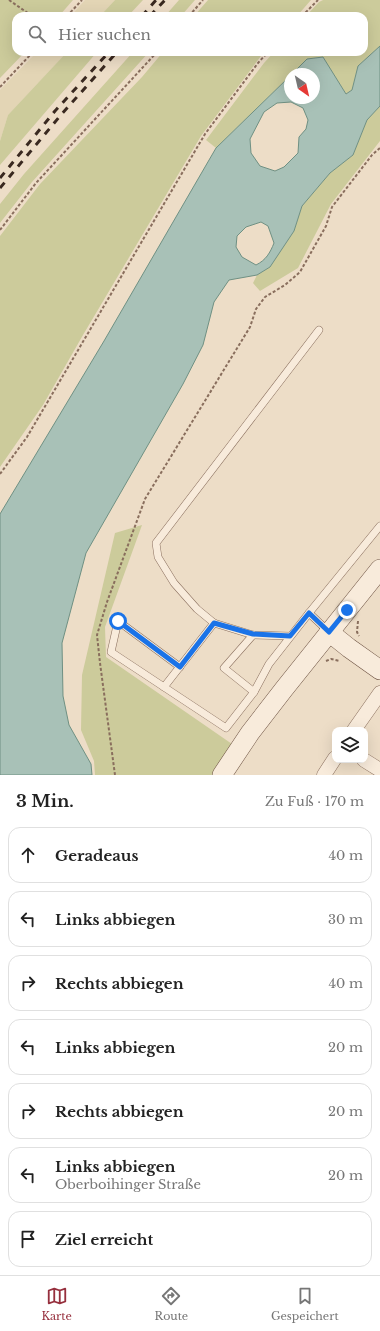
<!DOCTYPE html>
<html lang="de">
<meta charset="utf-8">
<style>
:root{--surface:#fff;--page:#f6f6f6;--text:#222;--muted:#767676;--line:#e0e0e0;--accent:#962f3d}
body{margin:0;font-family:"Libre Baskerville",serif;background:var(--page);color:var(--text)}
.controls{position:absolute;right:12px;bottom:12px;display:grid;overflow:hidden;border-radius:8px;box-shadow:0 4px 16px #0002}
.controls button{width:36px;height:36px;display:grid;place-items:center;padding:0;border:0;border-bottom:1px solid var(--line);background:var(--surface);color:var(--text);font:20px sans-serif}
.compass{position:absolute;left:284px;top:68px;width:36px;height:36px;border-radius:50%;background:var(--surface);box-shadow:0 4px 16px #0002;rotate:146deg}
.stop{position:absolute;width:12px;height:12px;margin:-9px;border:3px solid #1a73e8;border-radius:50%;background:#fff}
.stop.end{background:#1a73e8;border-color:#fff;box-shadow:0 1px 4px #0008}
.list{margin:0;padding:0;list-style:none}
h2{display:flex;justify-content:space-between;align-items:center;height:52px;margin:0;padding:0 16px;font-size:17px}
h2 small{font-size:13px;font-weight:400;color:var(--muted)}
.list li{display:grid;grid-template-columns:26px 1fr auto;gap:12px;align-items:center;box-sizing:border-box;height:56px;margin:0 8px 8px;padding:0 8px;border:1px solid var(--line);border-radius:12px}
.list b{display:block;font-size:15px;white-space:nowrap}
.list p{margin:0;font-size:13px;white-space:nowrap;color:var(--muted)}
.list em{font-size:13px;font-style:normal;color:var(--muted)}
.icon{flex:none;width:22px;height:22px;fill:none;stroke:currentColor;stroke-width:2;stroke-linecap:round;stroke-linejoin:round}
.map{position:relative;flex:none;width:380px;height:775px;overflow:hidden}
.search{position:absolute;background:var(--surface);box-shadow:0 4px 16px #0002;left:12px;right:12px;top:12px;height:44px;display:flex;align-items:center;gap:10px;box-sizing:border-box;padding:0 14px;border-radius:12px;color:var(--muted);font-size:15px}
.sheet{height:500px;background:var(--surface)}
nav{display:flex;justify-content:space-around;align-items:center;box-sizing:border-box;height:56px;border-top:1px solid var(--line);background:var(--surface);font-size:11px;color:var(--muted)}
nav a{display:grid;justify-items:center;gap:2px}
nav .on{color:var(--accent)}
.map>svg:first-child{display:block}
</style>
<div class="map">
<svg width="380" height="775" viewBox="0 0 380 775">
<rect width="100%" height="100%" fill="#edddc7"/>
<g fill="#e3d5b5">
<polygon points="85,0 115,0 100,16 71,16"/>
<polygon points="37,52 67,52 8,115 0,141 0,90"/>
</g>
<g fill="#cccb9b">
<polygon points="0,0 73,0 59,16 16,16 16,52 25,52 0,78"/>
<polygon points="115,0 143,0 128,16 100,16"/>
<polygon points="179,0 195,0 181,16 165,16"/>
<polygon points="208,0 311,0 297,16 194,16"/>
<polygon points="323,0 380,0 380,46 358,66 352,90 346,94 323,57 307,59 292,74 290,74 290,76 216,148 206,140 264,63 274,52 364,52 364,16 306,16 319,2"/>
<polygon points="67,52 97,52 0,165 0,141 8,115"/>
<polygon points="133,52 149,52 32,182 0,223 0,204 24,174"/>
<polygon points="163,52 264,52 201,136 83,335 43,405 0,467 0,236 40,184 142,77"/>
<polygon points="380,106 380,141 331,204 298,268 260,291 253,283 257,275 270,267 294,231 302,206 330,173 353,155 367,120"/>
<polygon points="142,525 105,627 106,657 232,744 213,775 95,775 94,761 81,730 82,675 115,533"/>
</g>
<path fill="#a8c1b7" stroke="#6f9083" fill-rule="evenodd" d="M380 46V106L367 120 353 155 330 173 302 206 294 231 270 267 257 275 229 280 214 302 203 345 183 384 86 553 62 643 63 696 69 725 91 764 92 775H0V514L104 341 216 148 290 76V98H314V74H292L307 59 323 57 346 94 352 90 358 66ZM291 102 303 108 308 120 306 129 299 137 298 153 284 167 275 171 260 166 251 153 250 139 264 112 277 103ZM261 222 268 226 274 243C270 253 266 260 256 265L242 257 236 247 237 236 246 227Z"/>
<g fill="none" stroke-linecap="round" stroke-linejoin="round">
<defs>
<g id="lane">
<polyline points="309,613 380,526"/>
<polyline points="253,635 224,668 254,692"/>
<polyline points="290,636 253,635 214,623 197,609 174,583 158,557 156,543 319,330"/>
<polyline points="180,667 118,621 111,652 226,728 254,692 269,664 309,613 329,632"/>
<polyline points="164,687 214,623"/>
</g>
<g id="street">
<polyline points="354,730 380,693"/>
<polyline points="364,760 380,770"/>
<polyline points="324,775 335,758"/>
</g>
<g id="secondary">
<polyline points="329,632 349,648 380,670"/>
<polyline points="222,775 250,733 284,689 380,569"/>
</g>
</defs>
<use href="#lane" stroke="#896e5d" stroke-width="8"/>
<use href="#street" stroke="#896e5d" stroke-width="15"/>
<use href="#secondary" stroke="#6b5040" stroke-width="20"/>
<g stroke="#896e5d" stroke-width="2" stroke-dasharray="3 2" stroke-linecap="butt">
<polyline points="9,0 32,16"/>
<polyline points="67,16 82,0"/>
<polyline points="189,16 203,0"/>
<polyline points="302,16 318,0"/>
<polyline points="0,87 33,52"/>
<polyline points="0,230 36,183 157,52"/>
<polyline points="0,474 27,437 205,134 258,63 268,52"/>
<polyline points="358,621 357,632 359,636"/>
<polyline points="326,661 331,659 340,661"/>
<polyline points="115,775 100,663 97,635 107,602 145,499 250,327 256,309 265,297 285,285 300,272 326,226 332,207 372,155 380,148"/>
</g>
<use href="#lane" stroke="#f8ebdb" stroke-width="7"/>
<use href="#street" stroke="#f8ebdb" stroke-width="14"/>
<use href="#secondary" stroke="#f8ebdb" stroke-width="19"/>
<g stroke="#3a2920" stroke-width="3" stroke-dasharray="7 7" stroke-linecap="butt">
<polyline points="142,16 156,0"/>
<polyline points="150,16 165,0"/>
<polyline points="0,178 55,111 109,52"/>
<polyline points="0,188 60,116 117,52"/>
</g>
</g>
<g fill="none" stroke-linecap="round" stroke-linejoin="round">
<polyline stroke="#1a73e8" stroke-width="5" points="118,621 180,667 214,623 253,634 290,636 309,613 329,632 347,610"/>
</g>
</svg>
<div class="controls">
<button><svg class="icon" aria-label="layers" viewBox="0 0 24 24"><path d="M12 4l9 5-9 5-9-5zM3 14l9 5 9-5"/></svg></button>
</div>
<svg class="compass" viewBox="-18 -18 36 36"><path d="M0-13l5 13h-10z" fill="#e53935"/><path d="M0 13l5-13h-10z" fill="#767676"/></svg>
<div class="stop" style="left:118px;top:621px"></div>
<div class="stop end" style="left:347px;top:610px"></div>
<div class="search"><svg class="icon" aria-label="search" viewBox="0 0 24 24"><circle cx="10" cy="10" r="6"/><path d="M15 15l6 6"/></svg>Hier suchen</div>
</div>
<section class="sheet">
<h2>3 Min.<small>Zu Fuß · 170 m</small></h2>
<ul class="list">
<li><svg class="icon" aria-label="ahead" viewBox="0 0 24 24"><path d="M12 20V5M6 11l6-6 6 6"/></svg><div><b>Geradeaus</b></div><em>40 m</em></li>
<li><svg class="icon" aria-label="left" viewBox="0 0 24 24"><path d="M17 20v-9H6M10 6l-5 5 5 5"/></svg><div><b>Links abbiegen</b></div><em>30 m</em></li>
<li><svg class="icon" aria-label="right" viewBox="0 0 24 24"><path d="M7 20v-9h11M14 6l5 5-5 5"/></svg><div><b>Rechts abbiegen</b></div><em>40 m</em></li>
<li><svg class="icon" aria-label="left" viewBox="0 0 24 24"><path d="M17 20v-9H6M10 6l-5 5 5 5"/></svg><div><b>Links abbiegen</b></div><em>20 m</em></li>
<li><svg class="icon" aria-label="right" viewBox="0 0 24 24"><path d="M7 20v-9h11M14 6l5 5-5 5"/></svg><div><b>Rechts abbiegen</b></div><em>20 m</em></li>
<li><svg class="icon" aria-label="left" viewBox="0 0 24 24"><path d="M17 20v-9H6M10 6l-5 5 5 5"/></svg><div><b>Links abbiegen</b><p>Oberboihinger Straße</p></div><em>20 m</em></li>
<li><svg class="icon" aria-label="arrive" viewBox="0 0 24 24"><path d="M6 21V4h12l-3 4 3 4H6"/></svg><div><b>Ziel erreicht</b></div></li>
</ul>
</section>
<nav>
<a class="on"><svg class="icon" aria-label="map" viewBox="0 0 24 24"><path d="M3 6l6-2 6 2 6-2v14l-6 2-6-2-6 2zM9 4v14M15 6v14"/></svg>Karte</a>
<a><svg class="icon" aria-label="directions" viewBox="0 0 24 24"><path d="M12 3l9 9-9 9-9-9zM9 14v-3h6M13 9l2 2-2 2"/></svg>Route</a>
<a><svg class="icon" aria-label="saved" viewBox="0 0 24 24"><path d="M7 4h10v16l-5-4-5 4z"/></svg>Gespeichert</a>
</nav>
